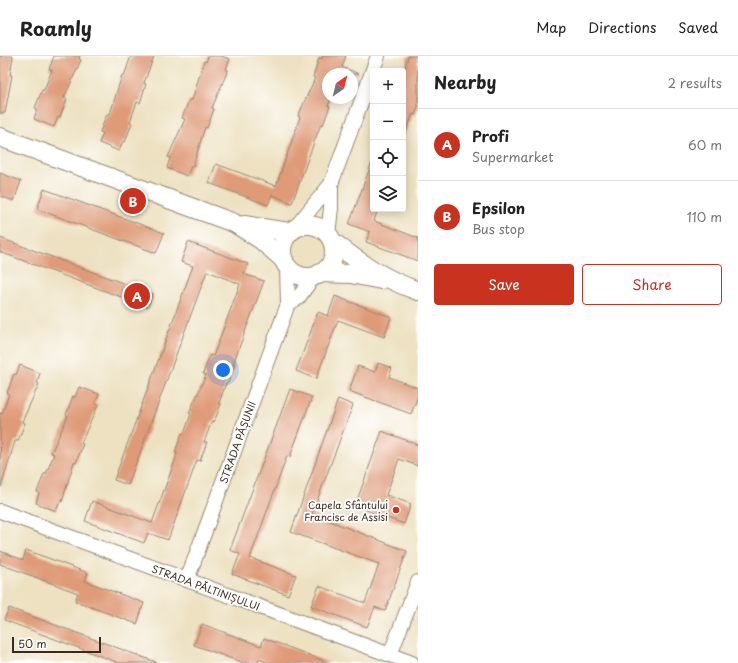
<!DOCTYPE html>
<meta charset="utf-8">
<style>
:root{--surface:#fff;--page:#f2f2f2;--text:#222;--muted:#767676;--line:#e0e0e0;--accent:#c8321e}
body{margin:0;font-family:"Playpen Sans",sans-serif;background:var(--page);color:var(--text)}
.controls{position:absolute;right:12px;top:12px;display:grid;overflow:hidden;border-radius:4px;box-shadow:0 2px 10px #0003}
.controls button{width:36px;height:36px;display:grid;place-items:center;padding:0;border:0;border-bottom:1px solid var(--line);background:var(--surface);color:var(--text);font:20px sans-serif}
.compass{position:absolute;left:322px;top:12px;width:36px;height:36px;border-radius:50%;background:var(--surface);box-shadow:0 2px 10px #0003;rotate:35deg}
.scale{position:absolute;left:12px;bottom:10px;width:89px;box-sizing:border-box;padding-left:4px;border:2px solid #3b2a1e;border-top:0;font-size:11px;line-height:14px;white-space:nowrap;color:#3b2a1e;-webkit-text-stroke:3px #fff;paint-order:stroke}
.you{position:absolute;left:223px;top:314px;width:14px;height:14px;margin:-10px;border:3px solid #fff;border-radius:50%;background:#1a73e8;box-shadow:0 0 0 6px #1a73e833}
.badge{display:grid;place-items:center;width:26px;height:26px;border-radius:50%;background:var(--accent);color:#fff;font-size:13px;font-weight:700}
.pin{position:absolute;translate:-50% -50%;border:2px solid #fff;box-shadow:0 1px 4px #0006}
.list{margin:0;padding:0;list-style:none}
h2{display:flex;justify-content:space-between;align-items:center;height:52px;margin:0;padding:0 16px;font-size:17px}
h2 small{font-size:13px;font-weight:400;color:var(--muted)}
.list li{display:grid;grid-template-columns:26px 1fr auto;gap:12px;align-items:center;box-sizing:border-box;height:72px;padding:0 16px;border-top:1px solid var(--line)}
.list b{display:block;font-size:15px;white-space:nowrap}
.list p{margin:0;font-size:13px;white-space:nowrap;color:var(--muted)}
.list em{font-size:13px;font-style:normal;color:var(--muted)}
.actions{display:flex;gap:8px;padding:12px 16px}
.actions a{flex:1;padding:9px 0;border:1px solid var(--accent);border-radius:4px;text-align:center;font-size:14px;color:var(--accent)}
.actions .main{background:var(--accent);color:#fff}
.icon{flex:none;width:22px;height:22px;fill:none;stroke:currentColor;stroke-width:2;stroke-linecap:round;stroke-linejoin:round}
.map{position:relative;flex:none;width:418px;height:607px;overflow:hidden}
header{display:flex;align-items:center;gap:24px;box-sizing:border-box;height:56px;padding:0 20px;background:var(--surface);border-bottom:1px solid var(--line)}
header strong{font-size:19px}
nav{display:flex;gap:22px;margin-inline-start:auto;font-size:14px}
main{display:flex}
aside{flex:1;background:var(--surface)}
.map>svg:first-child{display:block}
</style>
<header>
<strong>Roamly</strong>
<nav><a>Map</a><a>Directions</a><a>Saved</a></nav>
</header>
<main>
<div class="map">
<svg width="418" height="607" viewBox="0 0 418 607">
<rect width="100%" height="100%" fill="#fff"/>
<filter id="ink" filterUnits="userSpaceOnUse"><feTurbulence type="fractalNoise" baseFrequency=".025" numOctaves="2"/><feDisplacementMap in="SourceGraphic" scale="8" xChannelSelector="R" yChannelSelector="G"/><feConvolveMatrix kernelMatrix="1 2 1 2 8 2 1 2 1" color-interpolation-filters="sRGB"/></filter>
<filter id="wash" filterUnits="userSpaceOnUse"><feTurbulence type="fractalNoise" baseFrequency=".012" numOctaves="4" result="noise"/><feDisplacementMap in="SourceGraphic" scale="16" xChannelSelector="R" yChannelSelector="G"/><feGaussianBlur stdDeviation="0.9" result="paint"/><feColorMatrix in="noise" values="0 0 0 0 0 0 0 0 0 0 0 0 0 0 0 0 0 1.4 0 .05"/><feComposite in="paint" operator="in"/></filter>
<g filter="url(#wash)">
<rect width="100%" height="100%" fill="#ede1c1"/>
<g id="blocks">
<g fill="#df9a77">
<polygon points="0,0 13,0 10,19 12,19 5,57 0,57"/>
<polygon points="54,0 80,0 79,3 81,4 64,42 67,43 60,61 58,61 54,71 34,63 37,53 35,52 42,34 44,34 52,14 49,13"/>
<polygon points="131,0 154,0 144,27 146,28 140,47 137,46 130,66 132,67 125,86 123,85 119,95 99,87 103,77 100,76 107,58 110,58 122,19 124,20"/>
<polygon points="208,0 221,0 230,3 226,13 228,14 212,52 214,53 207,72 205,71 193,110 191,110 187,120 167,112 170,102 168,101 185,63 182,62 189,44 192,44 204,5 206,6"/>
<polygon points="323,0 346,0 342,11 359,18 328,18 328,42 331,42 328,50 330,50 323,69 321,68 317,78 292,147 272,139 268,149 209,127 216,108 276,130 300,61 298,60 315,22 313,21 319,2 322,3"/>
<polygon points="408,0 418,0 418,51 415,59 413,58 404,81 403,21"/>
<polygon points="372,106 373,153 378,153 374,165 418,182 418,205 366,186 370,176 349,168"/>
<polygon points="0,117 21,125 14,145 0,140"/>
<polygon points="44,133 164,177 156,197 37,153"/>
<polygon points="0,182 153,238 148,251 0,196"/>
<polygon points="188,186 248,208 244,218 264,225 233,308 235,309 228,327 226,327 219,347 221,348 214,366 212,365 204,386 207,386 200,405 197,404 168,484 148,477 144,487 85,465 92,445 152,467 174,407 177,397 175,396 182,377 184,378 191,358 189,357 206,319 203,318 210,299 213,300 217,290 240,228 207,215 128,429 114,424 193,210 181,206"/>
<polygon points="335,240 391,261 384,281 338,264 316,323 296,315 318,256 328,260"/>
<polygon points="378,307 392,312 389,321 418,332 418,340 411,358 349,335 358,310 375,316"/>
<polygon points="20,309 40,317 37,327 39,328 22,366 25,367 18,385 15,385 1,431 0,357 2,358 9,338 7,337 14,318 16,319"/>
<polygon points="79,331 99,338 95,348 98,349 81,387 83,388 76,407 74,406 62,446 60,445 56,455 36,447 39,437 37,436 44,418 46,418 54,398 51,397 68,360 66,359 73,340 75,341"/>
<polygon points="290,333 312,341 290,401 287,400 250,502 296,519 288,539 232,518 240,498 230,494"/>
<polygon points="338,343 353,349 312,458 407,495 385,555 375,551 367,571 311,550 319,530 365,547 379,508 291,476"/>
<polygon points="382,375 418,389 418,410 399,403 386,439 411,448 404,468 355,450"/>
<polygon points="26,494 88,517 85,525 144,547 137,568 75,545 78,537 0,508 0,495 23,504"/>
<polygon points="9,552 156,606 156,607 119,607 4,564"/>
<polygon points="202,568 261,590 264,582 330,607 269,607 259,603 258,607 244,607 194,589"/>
</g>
</g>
</g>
<g filter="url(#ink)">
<use href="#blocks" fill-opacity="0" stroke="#948670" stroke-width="1"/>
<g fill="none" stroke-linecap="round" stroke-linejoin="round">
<defs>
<g id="minor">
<polyline points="295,172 331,128 378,0"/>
<polyline points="328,179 331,152 331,128"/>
<polyline points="288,248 298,242 314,220"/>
<polyline points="0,455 412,607"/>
<polyline points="187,524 288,248 287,210"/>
<polyline points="390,599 418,526"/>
</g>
<g id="major">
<polyline points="0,81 234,167 261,184 284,204"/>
<polyline points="244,169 289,176"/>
<circle cx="308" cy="195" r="26"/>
<path d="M332 185C360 207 384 223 418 235"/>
<polyline points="320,217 351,218 381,224"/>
</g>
</defs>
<use href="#minor" stroke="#948670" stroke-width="16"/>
<use href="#major" stroke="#948670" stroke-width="20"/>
<use href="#minor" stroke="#fff" stroke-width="14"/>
<use href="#major" stroke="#fff" stroke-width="18"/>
</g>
</g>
<circle fill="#c8321e" stroke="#fff" stroke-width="1.5" cx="396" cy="454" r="4"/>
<g text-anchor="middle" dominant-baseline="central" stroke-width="3.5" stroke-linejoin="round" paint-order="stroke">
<g font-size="10" fill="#3b2a1e" stroke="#fff">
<text transform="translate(237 386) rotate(-70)">STRADA PĂȘUNII</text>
<text transform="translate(206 531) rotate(20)">STRADA PĂLTINIȘULUI</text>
</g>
<g font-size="10" fill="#3b2a1e" stroke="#fff" text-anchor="end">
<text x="388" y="448">Capela Sfântului<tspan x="388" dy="12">Francisc de Assisi</tspan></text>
</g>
</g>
</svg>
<div class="controls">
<button>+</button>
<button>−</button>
<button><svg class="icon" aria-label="locate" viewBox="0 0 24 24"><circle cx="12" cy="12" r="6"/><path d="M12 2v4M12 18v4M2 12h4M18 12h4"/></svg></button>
<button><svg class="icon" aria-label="layers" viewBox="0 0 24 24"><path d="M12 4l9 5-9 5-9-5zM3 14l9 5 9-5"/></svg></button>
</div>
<svg class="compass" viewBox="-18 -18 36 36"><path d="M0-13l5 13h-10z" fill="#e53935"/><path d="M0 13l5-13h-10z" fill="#767676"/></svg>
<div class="scale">50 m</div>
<div class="you"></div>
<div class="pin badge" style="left:137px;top:240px">A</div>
<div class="pin badge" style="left:133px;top:145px">B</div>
</div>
<aside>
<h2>Nearby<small>2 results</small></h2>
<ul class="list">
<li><span class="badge">A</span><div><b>Profi</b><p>Supermarket</p></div><em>60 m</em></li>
<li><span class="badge">B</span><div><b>Epsilon</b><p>Bus stop</p></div><em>110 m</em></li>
</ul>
<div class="actions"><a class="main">Save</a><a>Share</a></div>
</aside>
</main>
